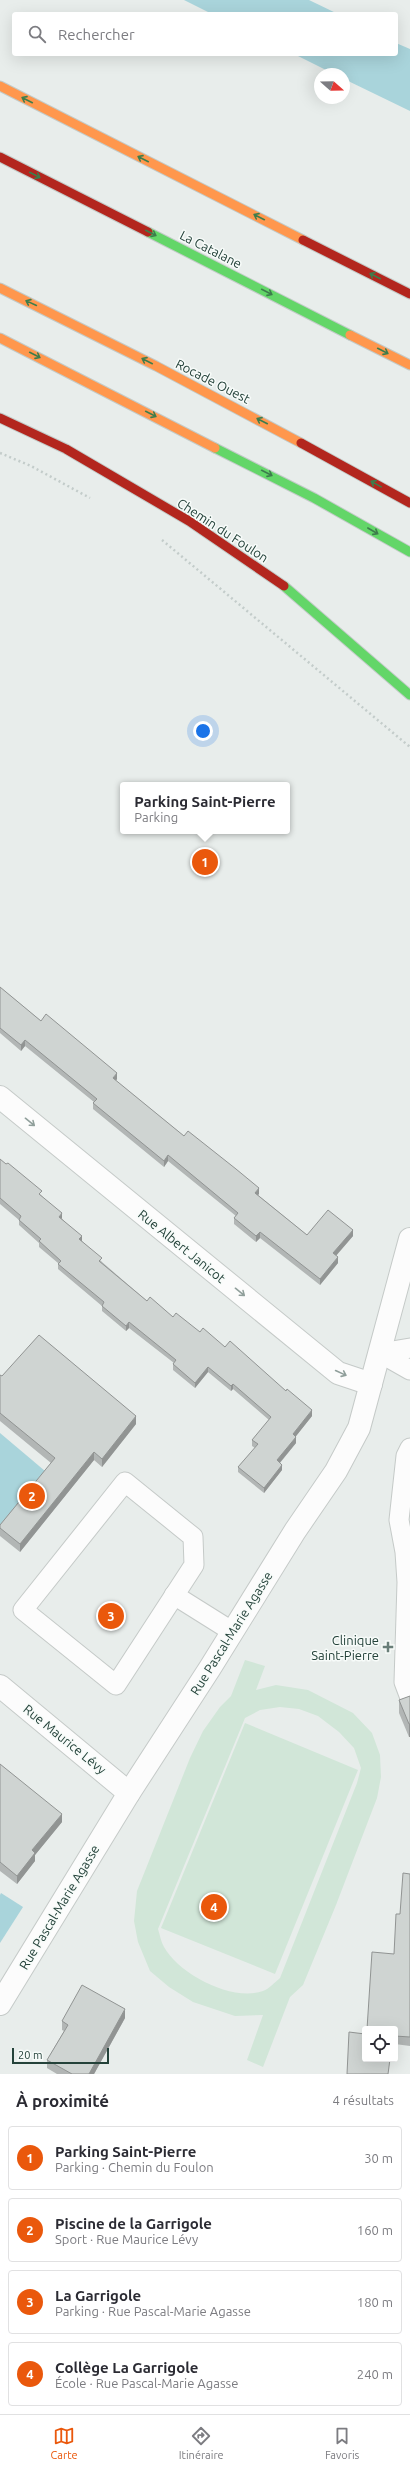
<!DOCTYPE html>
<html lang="fr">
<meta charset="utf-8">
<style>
:root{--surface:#fff;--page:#f2f2f3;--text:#2b2b33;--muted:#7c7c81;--line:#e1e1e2;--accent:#ea580c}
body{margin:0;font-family:Ubuntu,sans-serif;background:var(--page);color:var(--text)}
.controls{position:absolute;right:12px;bottom:12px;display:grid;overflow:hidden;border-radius:4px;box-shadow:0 4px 16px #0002}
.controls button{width:36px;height:36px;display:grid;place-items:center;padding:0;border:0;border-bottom:1px solid var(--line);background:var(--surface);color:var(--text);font:20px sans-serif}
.compass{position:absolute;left:314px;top:68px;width:36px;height:36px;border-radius:50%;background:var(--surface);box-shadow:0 4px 16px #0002;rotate:110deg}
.scale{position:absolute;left:12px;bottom:10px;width:97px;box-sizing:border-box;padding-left:4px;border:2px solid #24423a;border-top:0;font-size:11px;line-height:14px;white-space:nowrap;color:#24423a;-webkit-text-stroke:3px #f7fbf9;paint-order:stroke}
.you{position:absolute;left:203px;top:731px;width:14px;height:14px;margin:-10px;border:3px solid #fff;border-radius:50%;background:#1a73e8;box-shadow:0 0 0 6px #1a73e833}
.badge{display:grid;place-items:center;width:26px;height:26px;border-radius:50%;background:var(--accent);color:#fff;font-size:13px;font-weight:700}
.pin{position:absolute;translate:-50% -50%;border:2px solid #fff;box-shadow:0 1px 4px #0006}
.popup{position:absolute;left:120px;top:782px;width:170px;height:52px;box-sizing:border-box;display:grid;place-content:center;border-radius:4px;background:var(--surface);filter:drop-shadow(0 1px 3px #0005);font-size:13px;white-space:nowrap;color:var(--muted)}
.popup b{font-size:15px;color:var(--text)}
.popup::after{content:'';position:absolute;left:50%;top:100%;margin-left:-8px;border:8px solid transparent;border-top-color:var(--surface)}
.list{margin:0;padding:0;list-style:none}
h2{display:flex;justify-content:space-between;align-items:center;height:52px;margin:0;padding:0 16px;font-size:17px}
h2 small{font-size:13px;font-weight:400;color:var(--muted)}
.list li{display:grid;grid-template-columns:26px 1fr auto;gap:12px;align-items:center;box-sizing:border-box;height:64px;margin:0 8px 8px;padding:0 8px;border:1px solid var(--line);border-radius:4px}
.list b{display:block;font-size:15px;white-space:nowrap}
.list p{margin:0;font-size:13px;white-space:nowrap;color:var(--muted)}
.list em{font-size:13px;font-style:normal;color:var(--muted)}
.icon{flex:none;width:22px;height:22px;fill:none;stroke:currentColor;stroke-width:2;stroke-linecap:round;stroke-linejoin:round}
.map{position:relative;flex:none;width:410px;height:2074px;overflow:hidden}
.search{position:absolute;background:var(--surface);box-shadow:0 4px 16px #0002;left:12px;right:12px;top:12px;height:44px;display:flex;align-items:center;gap:10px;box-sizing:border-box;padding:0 14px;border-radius:4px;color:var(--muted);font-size:15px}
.sheet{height:340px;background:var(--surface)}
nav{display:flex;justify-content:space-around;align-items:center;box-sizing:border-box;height:56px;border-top:1px solid var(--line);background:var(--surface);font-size:11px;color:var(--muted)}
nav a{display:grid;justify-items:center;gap:2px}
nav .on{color:var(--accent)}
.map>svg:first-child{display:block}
</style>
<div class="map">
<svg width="410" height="2074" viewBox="0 0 410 2074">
<rect width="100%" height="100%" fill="#e8edeb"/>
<g fill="#d1e6d8" fill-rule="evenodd">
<path d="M245 1660 265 1666 256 1690 276 1685 308 1690 353 1713 372 1733 380 1755 381 1777 377 1798 336 1905 303 1985 290 1997 263 2067 247 2060 263 2015 235 2016 193 2002 169 1987 150 1971 138 1942 134 1921 137 1891 190 1758 203 1731 220 1707 231 1696ZM280 1707 299 1709 318 1716 339 1732 354 1748 361 1768 357 1783 280 1978C275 1982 269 1989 263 1991 232 2002 179 1974 164 1947 161 1942 160 1935 158 1929L245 1718 260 1710Z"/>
<polygon points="245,1723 358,1770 275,1974 161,1928"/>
</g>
<g fill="#a9d4db">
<polygon points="184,0 309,0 338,14 212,14"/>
<polygon points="396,43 410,49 410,111 344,79 344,74 334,74 294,54 396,54"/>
<polygon points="0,1433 45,1471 0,1526"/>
<polygon points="1,1893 23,1907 0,1943 0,1895"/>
</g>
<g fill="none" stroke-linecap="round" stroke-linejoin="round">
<defs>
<g id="lane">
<polyline points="380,1353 410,1370"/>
<polyline points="380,1353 410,1348"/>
<polyline points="410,1448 406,1456 399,1520 405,1552 407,1582 404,1682 410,1698"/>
<polygon points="125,1482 193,1537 194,1565 116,1685 23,1610"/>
<polyline points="174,1595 233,1632"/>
</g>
<g id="street">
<polyline points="0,1097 338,1373 371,1384"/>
<polyline points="0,1686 129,1793"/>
<polyline points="0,2004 129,1793 210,1668 295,1531 336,1471 359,1428 410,1239"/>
</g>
<g id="fast">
<polyline points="148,232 350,335"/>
<polyline points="215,448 314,498 410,552"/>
<polyline points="284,586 410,695"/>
</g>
<g id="slow">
<polyline points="0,86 303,240"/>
<polyline points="0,288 156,366 301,443"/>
<polyline points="350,335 410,365"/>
<polyline points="0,338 215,448"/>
</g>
<g id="jam">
<polyline points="0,157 148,232"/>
<polyline points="303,240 410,294"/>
<polyline points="0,418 66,449 189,521 284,586"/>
<polyline points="301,443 410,503"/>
</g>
</defs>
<use href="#lane" stroke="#c5cac8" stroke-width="21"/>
<use href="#street" stroke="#c5cac8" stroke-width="24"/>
<use href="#fast" stroke="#c3cbc8" stroke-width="11"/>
<use href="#slow" stroke="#c3cbc8" stroke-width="11"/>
<use href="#jam" stroke="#c3cbc8" stroke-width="11"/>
<g stroke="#c3ccca" stroke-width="2.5" stroke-dasharray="2 3" stroke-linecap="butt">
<polyline points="0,453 31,466 90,498"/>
<polyline points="162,540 410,747"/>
</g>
<use href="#lane" stroke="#fcfcfc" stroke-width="19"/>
<use href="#street" stroke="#fcfcfc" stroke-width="22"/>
<use href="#fast" stroke="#63d668" stroke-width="9"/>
<use href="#slow" stroke="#ff974d" stroke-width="9"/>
<use href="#jam" stroke="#b3261e" stroke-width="9"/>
</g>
<g fill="#b2b6b5">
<polygon points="0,987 41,1021 117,1079 116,1081 184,1136 259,1194 258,1195 307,1235 353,1236 336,1256 338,1263 320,1285 260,1238 256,1242 234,1224 234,1218 236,1216 168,1161 164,1167 93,1109 93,1103 94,1102 25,1046 21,1051 0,1033"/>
<polygon points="0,1159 42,1196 82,1241 102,1262 147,1301 173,1317 225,1347 312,1416 295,1437 296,1443 280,1463 282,1470 264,1493 238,1472 238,1467 255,1448 252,1446 252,1440 269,1420 233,1389 231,1391 208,1372 195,1388 173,1370 173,1364 174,1363 129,1328 126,1331 102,1311 102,1306 58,1269 58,1263 39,1247 39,1243 19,1225 19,1220 0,1204"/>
<polygon points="0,1375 2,1376 136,1424 102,1467 94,1460 20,1552 0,1536 0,1525 51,1463 0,1421"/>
<polygon points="410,1696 409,1737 399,1713 399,1700"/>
<polygon points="0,1764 62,1822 35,1855 35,1861 17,1884 0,1871"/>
<polygon points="410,1874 410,2046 395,2044 394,1954 400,1914"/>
<polygon points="125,2018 94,2074 57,2074 47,2068 47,2060 64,2031 62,2030 62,2021"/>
</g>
<g fill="#919493">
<polygon points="25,1040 25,1046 21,1051 21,1045"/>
<polygon points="117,1073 117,1079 113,1084 113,1078"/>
<polygon points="168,1155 168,1161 164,1167 164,1161"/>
<polygon points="259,1188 259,1194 255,1198 255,1193"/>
<polygon points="62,1213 62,1218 59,1222 59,1217"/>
<polygon points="353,1230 353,1236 333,1259 333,1253"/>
<polygon points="260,1232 260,1238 256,1242 256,1236"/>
<polygon points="82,1236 82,1242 79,1239"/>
<polygon points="338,1257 338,1263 320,1285 320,1279"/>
<polygon points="129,1322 129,1328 126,1331 126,1326"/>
<polygon points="208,1367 208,1372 195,1388 195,1383"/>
<polygon points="233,1384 233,1389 231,1391 231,1386"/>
<polygon points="312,1410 312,1416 293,1440 293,1434"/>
<polygon points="136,1416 136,1424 102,1467 102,1459"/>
<polygon points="296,1437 296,1443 277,1466 277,1460"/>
<polygon points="94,1452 94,1460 20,1552 20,1544"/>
<polygon points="282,1465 282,1470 264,1493 264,1488"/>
<rect x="409" y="1724" width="1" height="13"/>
<polygon points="62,1814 62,1822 35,1855 35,1861 17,1884 17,1876 32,1850"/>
<polygon points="125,2009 125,2018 94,2074 89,2074"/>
</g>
<g fill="#cfd4d2" stroke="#919493">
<polygon points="0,987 41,1021 46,1014 117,1073 113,1078 184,1136 188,1131 236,1169 259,1188 255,1193 307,1235 328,1210 353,1230 333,1253 338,1257 320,1279 260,1232 256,1236 234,1218 238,1213 168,1155 164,1161 93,1103 97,1099 25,1040 21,1045 0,1028"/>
<polygon points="0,1159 6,1164 8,1163 42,1191 39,1194 62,1213 59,1217 82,1236 79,1239 102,1258 99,1261 147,1301 150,1297 173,1317 176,1313 200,1332 203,1328 225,1347 230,1341 286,1391 287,1389 312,1410 293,1434 296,1437 277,1460 282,1465 264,1488 238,1467 258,1444 252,1440 271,1417 233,1384 231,1386 208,1367 195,1383 173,1364 176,1360 129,1322 126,1326 102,1306 104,1302 58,1264 61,1261 39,1241 41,1239 19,1220 21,1216 0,1198"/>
<polygon points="39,1335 136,1416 102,1459 94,1452 20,1544 0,1528 0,1525 55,1458 0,1413 0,1375 2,1376"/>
<polygon points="410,1696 410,1724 409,1724 399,1700"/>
<polygon points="0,1764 62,1814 32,1850 35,1853 17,1876 0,1862"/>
<polygon points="403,1873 410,1874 410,2037 395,2036 395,2029 367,2029 372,1952 394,1954 396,1914 400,1914"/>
<polygon points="82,1985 125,2009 89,2074 72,2074 47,2060 68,2025 62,2021"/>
<polygon points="349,2032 365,2034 365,2059 390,2059 388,2074 347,2074"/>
</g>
<defs><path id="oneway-shaft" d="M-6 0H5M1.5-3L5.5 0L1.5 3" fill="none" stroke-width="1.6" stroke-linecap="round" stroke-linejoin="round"/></defs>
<g stroke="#3d7d4c">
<use href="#oneway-shaft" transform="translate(27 100) rotate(-153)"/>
<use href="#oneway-shaft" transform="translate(143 159) rotate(-153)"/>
<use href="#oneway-shaft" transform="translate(35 175) rotate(27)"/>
<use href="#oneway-shaft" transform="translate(259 217) rotate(-153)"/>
<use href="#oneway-shaft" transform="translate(151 233) rotate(27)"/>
<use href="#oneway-shaft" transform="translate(375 276) rotate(-153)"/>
<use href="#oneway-shaft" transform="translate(267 292) rotate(27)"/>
<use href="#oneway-shaft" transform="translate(31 303) rotate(-155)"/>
<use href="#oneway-shaft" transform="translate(383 351) rotate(27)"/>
<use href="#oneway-shaft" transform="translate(35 355) rotate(27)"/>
<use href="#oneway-shaft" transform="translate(147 361) rotate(-153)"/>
<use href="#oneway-shaft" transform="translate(151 414) rotate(27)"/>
<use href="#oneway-shaft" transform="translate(262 421) rotate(-153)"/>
<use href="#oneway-shaft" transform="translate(267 473) rotate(27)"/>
<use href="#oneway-shaft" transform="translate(376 484) rotate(-151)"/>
<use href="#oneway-shaft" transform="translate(373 531) rotate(30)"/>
</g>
<g stroke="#909f9b">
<use href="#oneway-shaft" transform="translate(30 1122) rotate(39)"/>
<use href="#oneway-shaft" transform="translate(240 1292) rotate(39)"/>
<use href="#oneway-shaft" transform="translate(341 1373) rotate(25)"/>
</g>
<path fill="#697e78" stroke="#f7fbf9" stroke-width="1.5" d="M386 1641h4v4h4v4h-4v4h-4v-4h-4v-4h4z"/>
<g text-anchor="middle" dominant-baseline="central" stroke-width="3" stroke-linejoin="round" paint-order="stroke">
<g font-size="13" fill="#24423a" stroke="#f7fbf9">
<text transform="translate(211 249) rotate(27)">La Catalane</text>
<text transform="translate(213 381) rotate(27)">Rocade Ouest</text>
<text transform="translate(223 530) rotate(33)">Chemin du Foulon</text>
<text transform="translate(182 1246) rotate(39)">Rue Albert Janicot</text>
<text transform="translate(231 1633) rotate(-58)">Rue Pascal-Marie Agasse</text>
<text transform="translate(65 1739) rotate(39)">Rue Maurice Lévy</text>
<text transform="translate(59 1907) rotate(-59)">Rue Pascal-Marie Agasse</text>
</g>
<g font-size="13" fill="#24423a" stroke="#f7fbf9" text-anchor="end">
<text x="379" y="1640">Clinique<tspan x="379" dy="15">Saint-Pierre</tspan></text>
</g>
</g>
</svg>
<div class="controls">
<button><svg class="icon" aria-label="locate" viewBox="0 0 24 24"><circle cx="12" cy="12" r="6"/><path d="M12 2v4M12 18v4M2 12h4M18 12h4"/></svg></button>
</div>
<svg class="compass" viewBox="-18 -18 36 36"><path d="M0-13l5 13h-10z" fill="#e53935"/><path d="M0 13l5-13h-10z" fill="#7c7c81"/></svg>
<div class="scale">20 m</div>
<div class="you"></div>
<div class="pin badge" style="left:205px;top:862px">1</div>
<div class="popup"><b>Parking Saint-Pierre</b>Parking</div>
<div class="pin badge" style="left:32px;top:1496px">2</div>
<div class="pin badge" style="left:111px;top:1616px">3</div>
<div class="pin badge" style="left:214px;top:1907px">4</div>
<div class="search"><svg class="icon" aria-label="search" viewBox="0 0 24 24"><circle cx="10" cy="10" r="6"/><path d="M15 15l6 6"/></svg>Rechercher</div>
</div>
<section class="sheet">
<h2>À proximité<small>4 résultats</small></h2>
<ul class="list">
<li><span class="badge">1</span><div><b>Parking Saint-Pierre</b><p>Parking · Chemin du Foulon</p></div><em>30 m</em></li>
<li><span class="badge">2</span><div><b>Piscine de la Garrigole</b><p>Sport · Rue Maurice Lévy</p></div><em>160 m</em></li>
<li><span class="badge">3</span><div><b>La Garrigole</b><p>Parking · Rue Pascal-Marie Agasse</p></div><em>180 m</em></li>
<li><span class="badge">4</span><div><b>Collège La Garrigole</b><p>École · Rue Pascal-Marie Agasse</p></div><em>240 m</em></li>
</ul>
</section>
<nav>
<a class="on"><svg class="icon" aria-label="map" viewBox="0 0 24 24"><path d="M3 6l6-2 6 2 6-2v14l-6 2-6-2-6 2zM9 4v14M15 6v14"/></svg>Carte</a>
<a><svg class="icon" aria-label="directions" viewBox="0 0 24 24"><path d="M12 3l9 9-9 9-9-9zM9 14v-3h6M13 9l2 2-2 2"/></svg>Itinéraire</a>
<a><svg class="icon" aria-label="saved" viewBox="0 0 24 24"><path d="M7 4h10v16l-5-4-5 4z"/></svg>Favoris</a>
</nav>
